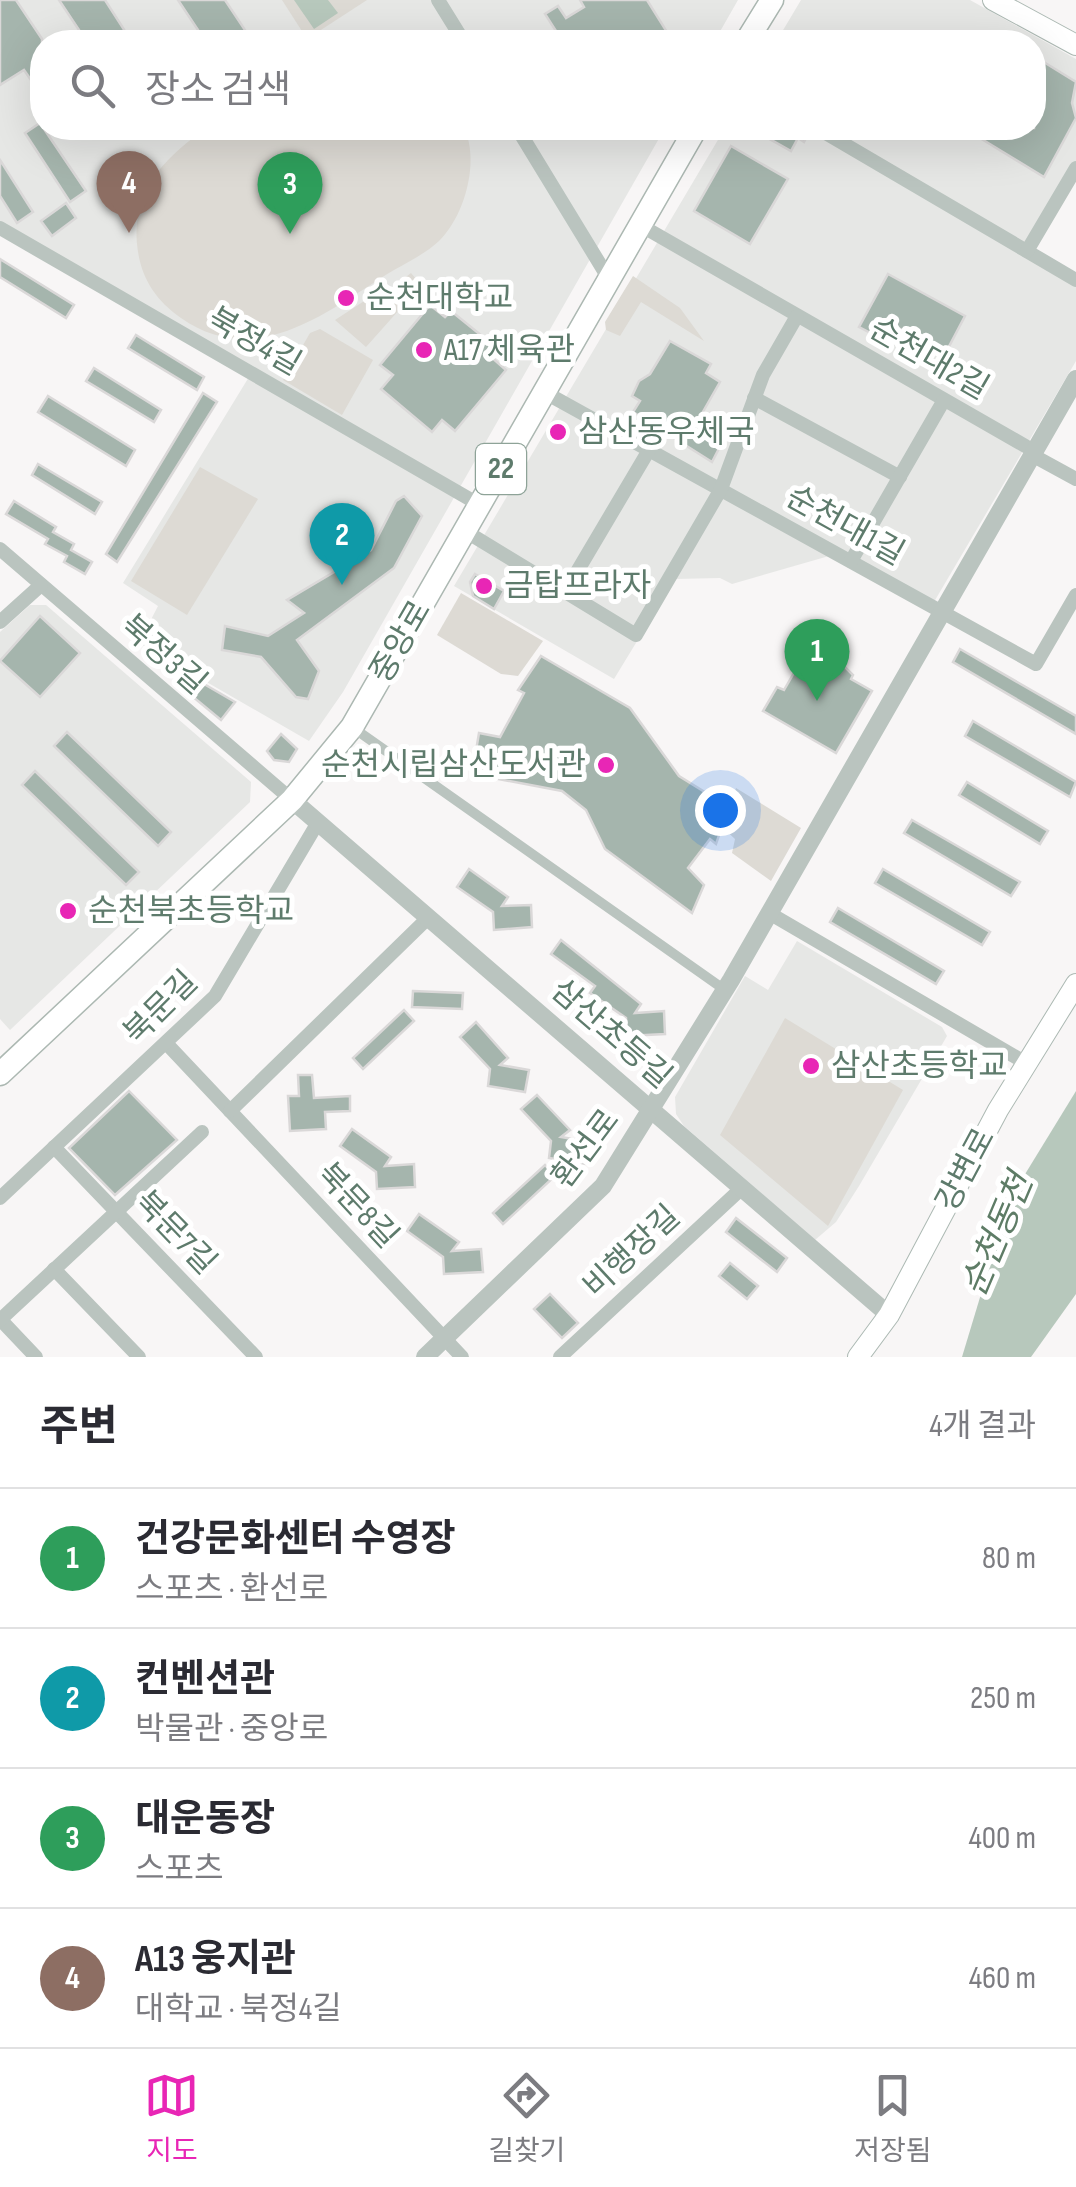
<!DOCTYPE html>
<html lang="ko">
<meta charset="utf-8">
<style>
:root{--surface:#fff;--page:#f2f2f3;--text:#2b2b33;--muted:#7c7c81;--line:#e1e1e2;--accent:#e826b5}
body{margin:0;font-family:"Sofia Sans Condensed","Noto Sans KR",sans-serif;background:var(--page);color:var(--text)}
.you{position:absolute;left:720px;top:810px;width:35px;height:35px;margin:-25px;border:8px solid #fff;border-radius:50%;background:#1a73e8;box-shadow:0 0 0 15px #1a73e833}
.badge{display:grid;place-items:center;width:65px;height:65px;border-radius:50%;background:var(--accent);color:#fff;font-size:32px;font-weight:700}
.pin{position:absolute;translate:-50% -82px;filter:drop-shadow(0 2px 5px #0008)}
.pin::after{content:'';position:absolute;top:52px;width:35px;height:30px;background:inherit;clip-path:polygon(0 0,100% 0,50% 100%)}
.list{margin:0;padding:0;list-style:none}
h2{display:flex;justify-content:space-between;align-items:center;height:130px;margin:0;padding:0 40px;font-size:42px}
h2 small{font-size:32px;font-weight:400;color:var(--muted)}
.list li{display:grid;grid-template-columns:65px 1fr auto;gap:30px;align-items:center;box-sizing:border-box;height:140px;padding:0 40px;border-top:2px solid var(--line)}
.list b{display:block;font-size:38px;white-space:nowrap}
.list p{margin:0;font-size:32px;white-space:nowrap;color:var(--muted)}
.list em{font-size:32px;font-style:normal;color:var(--muted)}
.icon{flex:none;width:55px;height:55px;fill:none;stroke:currentColor;stroke-width:2;stroke-linecap:round;stroke-linejoin:round}
.map{position:relative;flex:none;width:1076px;height:1357px;overflow:hidden}
.search{position:absolute;background:var(--surface);box-shadow:0 10px 40px #0002;left:30px;right:30px;top:30px;height:110px;display:flex;align-items:center;gap:25px;box-sizing:border-box;padding:0 35px;border-radius:40px;color:var(--muted);font-size:38px}
.sheet{height:690px;background:var(--surface)}
nav{display:flex;justify-content:space-around;align-items:center;box-sizing:border-box;height:140px;border-top:2px solid var(--line);background:var(--surface);font-size:28px;color:var(--muted)}
nav a{display:grid;justify-items:center;gap:5px}
nav .on{color:var(--accent)}
.map>svg:first-child{display:block}
</style>
<div class="map">
<svg width="1076" height="1357" viewBox="0 0 1076 1357">
<rect width="100%" height="100%" fill="#f8f6f6"/>
<g fill="#e6e7e5">
<polygon points="0,0 738,0 714,42 42,42 42,128 665,128 343,692 309,741 139,643 158,606 123,583 252,372 0,224"/>
<polygon points="801,0 970,0 1076,59 1076,168 1027,251 1076,283 1076,361 931,607 829,556 732,584 720,578 675,579 614,679 454,586 725,128 1034,128 1034,42 776,42"/>
<polygon points="30,605 46,605 251,782 250,802 10,1030 0,1019 0,632"/>
<polygon points="797,941 942,1027 947,1036 859,1186 836,1222 815,1240 684,1126 676,1114 675,1097 745,976 768,990"/>
</g>
<g fill="#dddad4">
<polygon points="282,0 367,0 307,39"/>
<path d="M207 128H464C480 160 465 216 439 241 423 256 399 266 381 278 319 318 252 368 181 318 154 299 140 276 137 244 132 190 166 156 207 128Z"/>
<polygon points="411,273 425,290 399,310 366,347 335,320 378,292 382,296"/>
<polygon points="633,276 680,308 704,341 641,302 620,336 606,330 605,322"/>
<polygon points="320,329 373,360 342,415 283,380 310,333"/>
<polygon points="200,467 258,499 187,615 131,581"/>
<polygon points="461,593 543,641 518,676 501,674 437,635"/>
<polygon points="736,788 801,828 771,881 732,853 735,839 722,827"/>
<polygon points="785,1018 903,1090 828,1226 720,1135"/>
</g>
<g fill="#b7c8bc">
<polygon points="294,0 328,0 338,13 314,29"/>
<polygon points="1076,1091 1076,1294 1031,1357 962,1357 997,1241 1019,1184"/>
</g>
<g fill="#a5b5ad" stroke="#dad8d8" stroke-width="2.5">
<polygon points="0,0 16,0 42,39 42,72 31,80 24,70 0,85"/>
<polygon points="59,0 105,0 132,42 87,42"/>
<polygon points="178,0 225,0 253,42 206,42"/>
<polygon points="580,0 647,0 667,32 651,42 629,42 626,38 619,42 563,42 545,14 558,6 566,18 584,7"/>
<polygon points="1034,56 1076,82 1072,103 1076,118 1044,177 975,135 980,128 1034,128"/>
<polygon points="40,123 86,191 70,202 25,133"/>
<polygon points="750,128 801,128 808,134 804,142 798,138 791,151"/>
<polygon points="731,146 788,179 750,244 694,211"/>
<polygon points="0,160 33,212 17,223 0,196"/>
<polygon points="66,203 76,218 52,236 41,221"/>
<polygon points="0,259 74,305 66,318 0,277"/>
<polygon points="888,274 965,316 945,354 900,329 892,344 859,327"/>
<polygon points="430,305 445,317 451,311 498,349 491,357 506,370 455,431 442,420 432,432 381,389 393,375 380,365"/>
<polygon points="136,335 204,377 197,390 128,348"/>
<polygon points="670,341 711,364 706,373 720,382 700,417 727,433 712,462 633,412 640,401 632,396 639,381 650,374"/>
<polygon points="94,368 161,410 154,422 86,381"/>
<polygon points="203,393 217,402 117,562 106,554"/>
<polygon points="48,396 135,450 126,466 38,412"/>
<polygon points="38,464 102,502 95,514 32,475"/>
<polygon points="404,496 422,516 394,568 297,640 319,671 308,699 296,697 261,657 222,650 225,626 268,636 304,613 287,600 371,550 396,501"/>
<polygon points="14,501 56,527 53,532 74,544 71,550 92,562 85,574 64,562 67,556 45,544 48,539 6,514"/>
<polygon points="475,574 504,591 494,609 473,596 470,582"/>
<polygon points="40,616 80,653 40,697 0,661"/>
<polygon points="809,648 844,666 853,675 851,679 872,691 836,753 763,711 777,687 784,690 799,664 797,656"/>
<polygon points="960,649 1076,716 1076,734 953,662"/>
<polygon points="541,656 630,708 679,776 729,807 716,844 710,839 688,868 704,885 692,913 605,849 586,810 562,791 472,774 479,733 500,737 524,693 518,690"/>
<polygon points="185,673 235,702 221,720 175,682"/>
<polygon points="973,721 1076,782 1070,797 965,736"/>
<polygon points="67,732 171,832 158,846 54,746"/>
<polygon points="281,734 297,749 289,762 274,760 267,751"/>
<polygon points="35,771 139,872 126,885 22,785"/>
<polygon points="967,782 1048,831 1040,844 959,795"/>
<polygon points="912,820 1020,882 1011,896 904,833"/>
<polygon points="469,869 508,897 502,906 531,905 532,927 494,930 493,912 457,887"/>
<polygon points="883,869 990,932 982,945 875,883"/>
<polygon points="838,908 944,971 936,984 830,922"/>
<polygon points="561,940 641,1004 635,1013 664,1011 665,1034 627,1036 626,1018 590,993 595,986 551,954"/>
<polygon points="413,991 463,993 462,1009 412,1007"/>
<polygon points="404,1010 414,1021 363,1069 353,1058"/>
<polygon points="476,1022 508,1058 500,1065 529,1070 525,1092 488,1086 490,1069 460,1037"/>
<polygon points="298,1075 312,1075 314,1098 350,1096 350,1111 325,1112 326,1129 290,1131 288,1096 299,1096"/>
<polygon points="129,1091 177,1140 115,1195 69,1148"/>
<polygon points="537,1095 570,1130 561,1137 590,1142 587,1164 549,1158 551,1141 521,1109"/>
<polygon points="352,1129 391,1157 385,1166 414,1164 415,1187 377,1189 376,1172 340,1146"/>
<polygon points="545,1165 555,1176 503,1224 493,1213"/>
<polygon points="419,1214 459,1242 452,1251 481,1249 483,1272 444,1274 443,1257 407,1231"/>
<polygon points="736,1218 787,1258 777,1272 726,1232"/>
<polygon points="730,1263 758,1286 747,1299 719,1276"/>
<polygon points="550,1294 578,1323 562,1338 534,1309"/>
</g>
<g fill="none" stroke-linecap="round" stroke-linejoin="round">
<defs>
<g id="secondary">
<polyline points="993,0 1076,45"/>
<polyline points="858,1357 889,1315 998,1110 1076,984"/>
</g>
<g id="primary">
<polyline points="746,42 772,0"/>
<polyline points="0,1074 292,800 352,727 696,128"/>
</g>
</defs>
<use href="#secondary" stroke="#acb9b3" stroke-width="22"/>
<use href="#primary" stroke="#acb8b2" stroke-width="25"/>
<polyline stroke="#bac4bf" stroke-width="10" points="352,727 725,990"/>
<g stroke="#bac4bf" stroke-width="14">
<polyline points="438,0 464,42"/>
<polyline points="517,128 609,279"/>
<polyline points="817,128 1076,280"/>
<polyline points="640,225 1034,451"/>
<polyline points="0,228 480,505"/>
<polyline points="1027,251 1076,168"/>
<polyline points="544,392 1036,664 1076,595"/>
<polyline points="754,398 900,477"/>
<polyline points="1032,455 1076,479"/>
<polyline points="465,531 636,635 721,489 763,375 797,316"/>
<polyline points="0,549 292,800"/>
<polyline points="851,561 944,400"/>
<polyline points="565,592 649,450"/>
<polyline points="0,622 41,585"/>
<polyline points="769,913 1026,1063"/>
<polyline points="166,1043 462,1357"/>
<polyline points="230,1111 429,917"/>
<polyline points="54,1147 256,1357"/>
<polyline points="0,1198 215,996 317,824"/>
<polyline points="54,1269 139,1357"/>
<polyline points="0,1319 36,1357"/>
<polyline points="0,1320 202,1132"/>
<polyline points="560,1357 742,1188"/>
</g>
<g stroke="#bac4bf" stroke-width="18">
<polyline points="292,800 889,1315"/>
<polyline points="425,1357 603,1186 731,980 1076,379"/>
</g>
<use href="#secondary" stroke="#fff" stroke-width="20"/>
<use href="#primary" stroke="#fff" stroke-width="22"/>
</g>
<g fill="#e826b5" stroke="#fff" stroke-width="4">
<circle cx="346" cy="298" r="10"/>
<circle cx="424" cy="350" r="10"/>
<circle cx="558" cy="432" r="10"/>
<circle cx="484" cy="586" r="10"/>
<circle cx="606" cy="765" r="10"/>
<circle cx="68" cy="911" r="10"/>
<circle cx="811" cy="1066" r="10"/>
</g>
<g text-anchor="middle" dominant-baseline="central" stroke-width="10" stroke-linejoin="round" paint-order="stroke">
<rect fill="#fff" stroke="#8ea398" stroke-width="2.5" x="476" y="444" width="50" height="50" rx="8"/>
<g font-size="30" font-weight="bold" fill="#5e7b6c">
<text x="501" y="469">22</text>
</g>
<g font-size="32" fill="#5e7b6c" stroke="#fff" text-anchor="start">
<text x="366" y="298">순천대학교</text>
<text x="444" y="350">A17 체육관</text>
<text x="578" y="432">삼산동우체국</text>
<text x="504" y="586">금탑프라자</text>
<text x="586" y="765" text-anchor="end">순천시립삼산도서관</text>
<text x="88" y="911">순천북초등학교</text>
<text x="831" y="1066">삼산초등학교</text>
</g>
<g font-size="32" fill="#5e7b6c" stroke="#fff">
<text transform="translate(254 342) rotate(30)">북정4길</text>
<text transform="translate(929 359) rotate(30)">순천대2길</text>
<text transform="translate(845 526) rotate(29)">순천대1길</text>
<text transform="translate(401 642) rotate(-60)">중앙로</text>
<text transform="translate(163 655) rotate(41)">북정3길</text>
<text transform="translate(161 1008) rotate(-45)">북문길</text>
<text transform="translate(611 1034) rotate(41)">삼산초등길</text>
<text transform="translate(586 1149) rotate(-53)">환선로</text>
<text transform="translate(966 1170) rotate(-62)">강변로</text>
<text transform="translate(357 1206) rotate(47)">북문8길</text>
<text transform="translate(175 1233) rotate(46)">북문7길</text>
<text transform="translate(632 1252) rotate(-43)">비행장길</text>
</g>
<g font-size="35" font-style="italic" fill="#5e7c66" stroke="#fff">
<text transform="translate(998 1235) rotate(-67)">순천동천</text>
</g>
</g>
</svg>
<div class="you"></div>
<div class="pin badge" style="left:817px;top:701px;background:#2e9e5b">1</div>
<div class="pin badge" style="left:342px;top:585px;background:#0f9aa8">2</div>
<div class="pin badge" style="left:290px;top:234px;background:#2e9e5b">3</div>
<div class="pin badge" style="left:129px;top:233px;background:#8d6e63">4</div>
<div class="search"><svg class="icon" aria-label="search" viewBox="0 0 24 24"><circle cx="10" cy="10" r="6"/><path d="M15 15l6 6"/></svg>장소 검색</div>
</div>
<section class="sheet">
<h2>주변<small>4개 결과</small></h2>
<ul class="list">
<li><span class="badge" style="background:#2e9e5b">1</span><div><b>건강문화센터 수영장</b><p>스포츠 · 환선로</p></div><em>80 m</em></li>
<li><span class="badge" style="background:#0f9aa8">2</span><div><b>컨벤션관</b><p>박물관 · 중앙로</p></div><em>250 m</em></li>
<li><span class="badge" style="background:#2e9e5b">3</span><div><b>대운동장</b><p>스포츠</p></div><em>400 m</em></li>
<li><span class="badge" style="background:#8d6e63">4</span><div><b>A13 웅지관</b><p>대학교 · 북정4길</p></div><em>460 m</em></li>
</ul>
</section>
<nav>
<a class="on"><svg class="icon" aria-label="map" viewBox="0 0 24 24"><path d="M3 6l6-2 6 2 6-2v14l-6 2-6-2-6 2zM9 4v14M15 6v14"/></svg>지도</a>
<a><svg class="icon" aria-label="directions" viewBox="0 0 24 24"><path d="M12 3l9 9-9 9-9-9zM9 14v-3h6M13 9l2 2-2 2"/></svg>길찾기</a>
<a><svg class="icon" aria-label="saved" viewBox="0 0 24 24"><path d="M7 4h10v16l-5-4-5 4z"/></svg>저장됨</a>
</nav>
